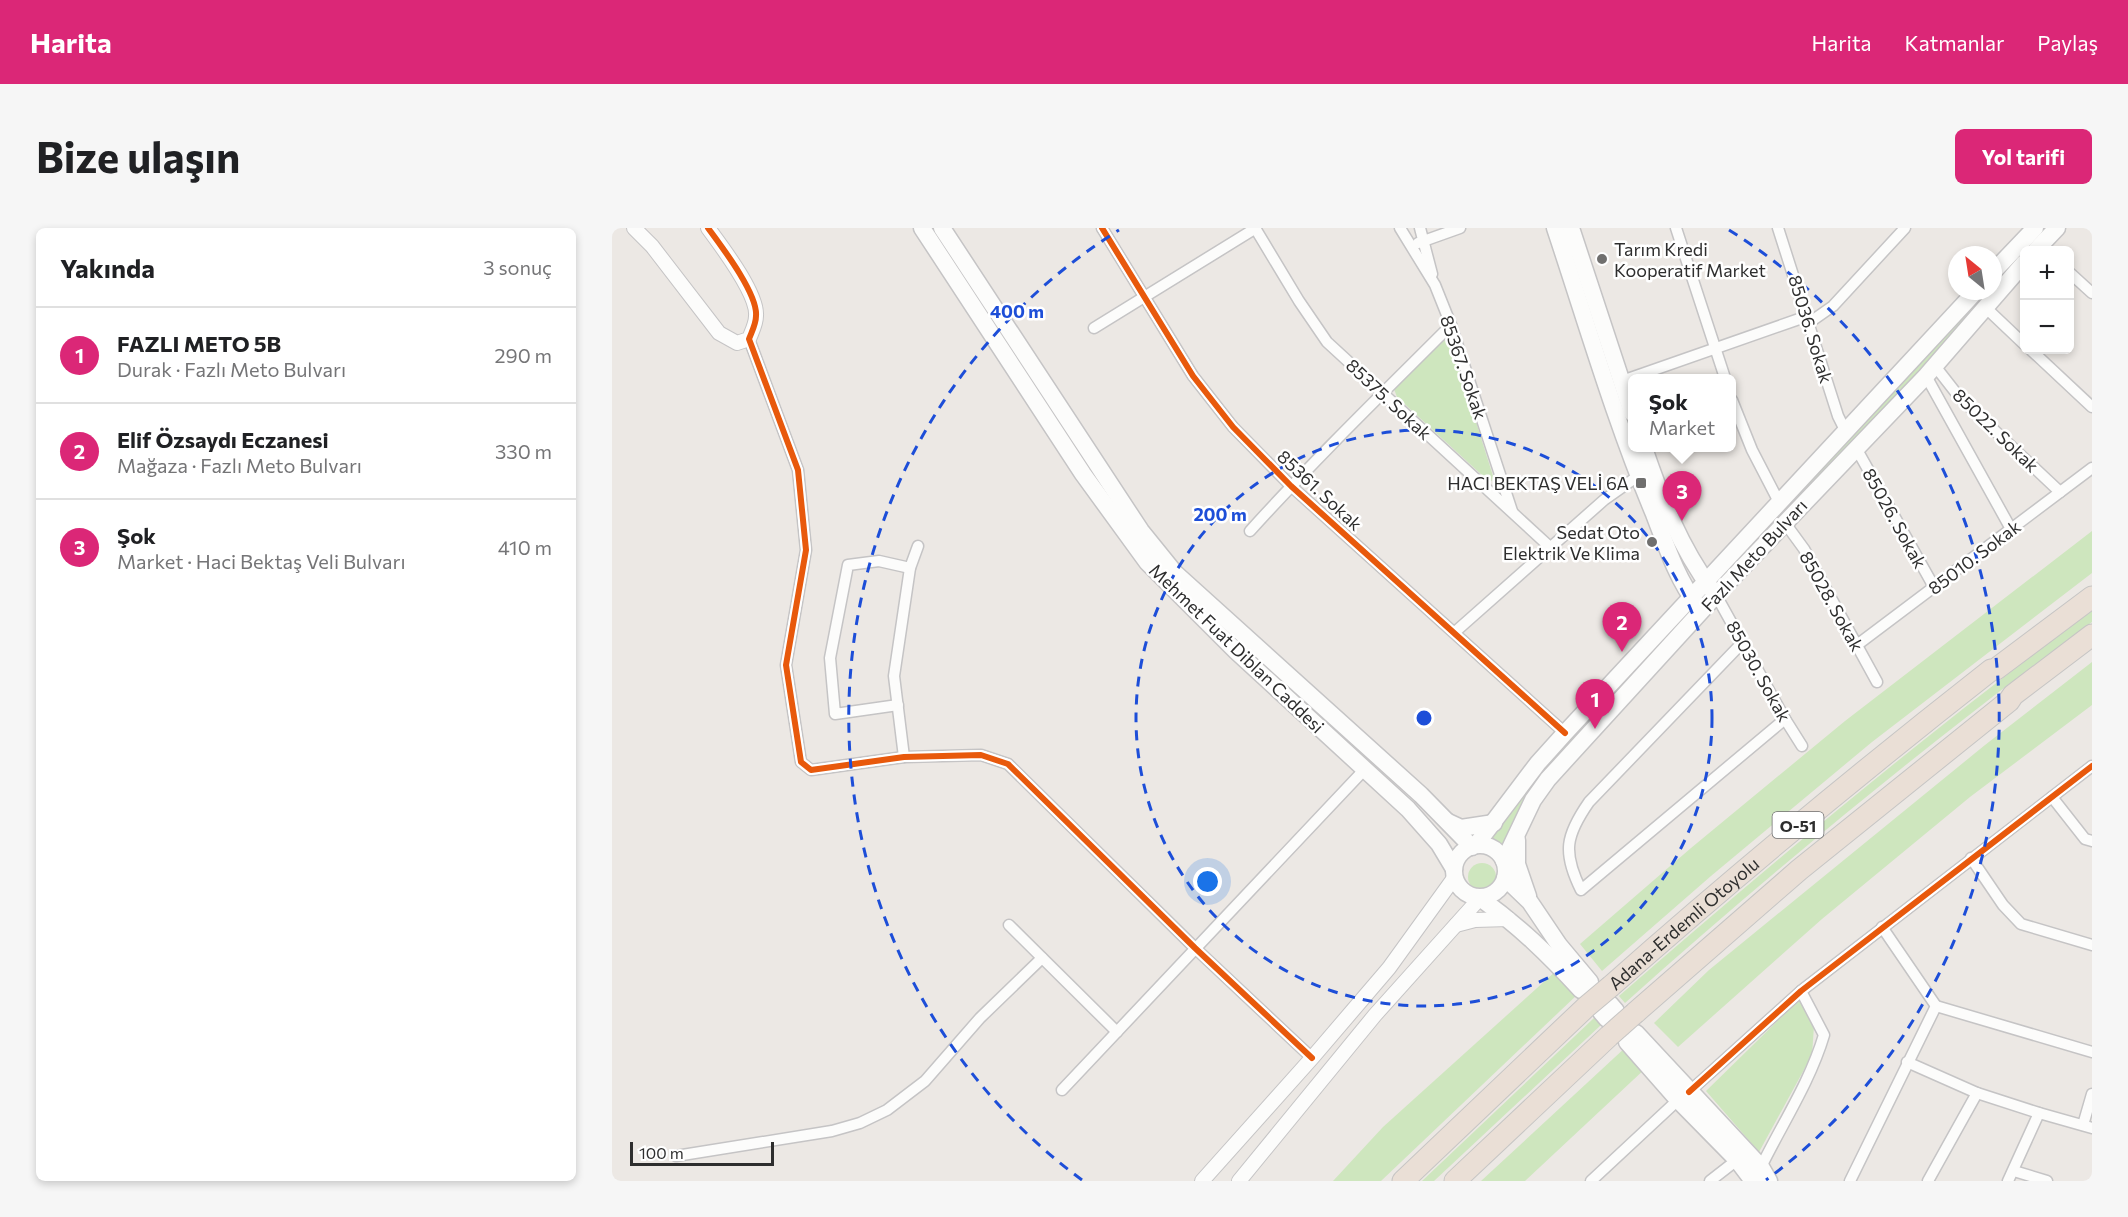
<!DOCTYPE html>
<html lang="tr">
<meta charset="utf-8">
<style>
:root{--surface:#fff;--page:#f6f6f6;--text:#202124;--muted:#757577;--line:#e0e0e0;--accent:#db2777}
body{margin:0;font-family:Commissioner,sans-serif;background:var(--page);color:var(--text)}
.controls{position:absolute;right:18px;top:18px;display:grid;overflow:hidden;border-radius:9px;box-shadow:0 3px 9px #0003}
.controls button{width:54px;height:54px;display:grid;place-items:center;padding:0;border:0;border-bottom:2px solid var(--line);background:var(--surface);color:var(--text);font:30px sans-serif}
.compass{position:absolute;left:1336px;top:18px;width:54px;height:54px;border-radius:50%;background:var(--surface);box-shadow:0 3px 9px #0003;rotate:330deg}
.scale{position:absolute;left:18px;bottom:15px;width:144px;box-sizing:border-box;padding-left:6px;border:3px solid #2e2e2e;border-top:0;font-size:16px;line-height:21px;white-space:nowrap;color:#2e2e2e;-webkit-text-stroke:4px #fff;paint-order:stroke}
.you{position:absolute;left:596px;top:654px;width:21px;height:21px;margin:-15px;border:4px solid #fff;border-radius:50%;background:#1a73e8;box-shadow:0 0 0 9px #1a73e833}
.badge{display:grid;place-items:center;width:39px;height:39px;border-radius:50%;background:var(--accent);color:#fff;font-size:20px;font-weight:700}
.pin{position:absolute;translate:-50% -50px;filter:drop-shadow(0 2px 3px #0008)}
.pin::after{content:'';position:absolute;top:32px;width:21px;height:18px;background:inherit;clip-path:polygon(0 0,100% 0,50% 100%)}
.popup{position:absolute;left:1016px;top:146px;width:108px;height:78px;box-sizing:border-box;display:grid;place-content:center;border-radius:9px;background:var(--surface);filter:drop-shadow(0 2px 4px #0005);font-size:20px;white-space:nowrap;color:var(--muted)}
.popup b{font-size:22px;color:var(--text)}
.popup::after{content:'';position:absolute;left:50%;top:100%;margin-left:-12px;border:12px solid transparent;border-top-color:var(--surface)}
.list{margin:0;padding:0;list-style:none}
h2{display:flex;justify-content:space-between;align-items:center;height:78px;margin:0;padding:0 24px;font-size:26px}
h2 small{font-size:20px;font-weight:400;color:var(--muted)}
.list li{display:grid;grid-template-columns:39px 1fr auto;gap:18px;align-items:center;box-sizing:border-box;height:96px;padding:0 24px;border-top:2px solid var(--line)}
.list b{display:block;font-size:22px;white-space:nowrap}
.list p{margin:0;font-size:20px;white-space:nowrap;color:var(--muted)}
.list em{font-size:20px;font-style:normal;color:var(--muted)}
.map{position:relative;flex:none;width:1480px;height:953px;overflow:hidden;border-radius:9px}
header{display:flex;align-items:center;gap:36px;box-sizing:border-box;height:84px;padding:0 30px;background:var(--accent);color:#fff}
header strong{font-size:28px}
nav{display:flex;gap:33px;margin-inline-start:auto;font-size:21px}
.intro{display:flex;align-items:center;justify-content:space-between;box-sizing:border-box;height:144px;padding:0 36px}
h1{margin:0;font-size:42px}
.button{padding:15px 27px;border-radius:9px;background:var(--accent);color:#fff;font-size:21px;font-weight:700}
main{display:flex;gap:36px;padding:0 36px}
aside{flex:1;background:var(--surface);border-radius:9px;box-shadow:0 3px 9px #0003}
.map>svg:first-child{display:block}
</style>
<header>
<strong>Harita</strong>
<nav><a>Harita</a><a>Katmanlar</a><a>Paylaş</a></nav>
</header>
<div class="intro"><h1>Bize ulaşın</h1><a class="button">Yol tarifi</a></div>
<main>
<aside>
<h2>Yakında<small>3 sonuç</small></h2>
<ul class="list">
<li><span class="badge">1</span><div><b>FAZLI METO 5B</b><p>Durak · Fazlı Meto Bulvarı</p></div><em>290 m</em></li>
<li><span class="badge">2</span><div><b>Elif Özsaydı Eczanesi</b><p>Mağaza · Fazlı Meto Bulvarı</p></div><em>330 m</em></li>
<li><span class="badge">3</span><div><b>Şok</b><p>Market · Haci Bektaş Veli Bulvarı</p></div><em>410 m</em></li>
</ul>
</aside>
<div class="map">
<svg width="1480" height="953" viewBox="0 0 1480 953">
<rect width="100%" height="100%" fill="#ece8e4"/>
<g fill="#cee6be">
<polygon points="1371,63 1380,63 1304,150 1106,356 1102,352"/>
<polygon points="837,108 881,248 880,253 872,249 785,169 782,161"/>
<polygon points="1480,303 1480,345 1260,514 1099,648 990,743 968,716 1079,620 1233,493"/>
<polygon points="1078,378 1083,382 1028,444 892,620 876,610 924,547"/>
<path d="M1480 383V394C1318 513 1163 641 1013 775L1007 768C1160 635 1316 503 1480 383Z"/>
<polygon points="1480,434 1480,477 1358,569 1210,691 1066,819 1042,795 1097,742 1373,517"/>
<circle cx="870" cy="649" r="14"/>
<polygon points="945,742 966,766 769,953 721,953 771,899"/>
<polygon points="1189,770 1202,798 1200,827 1147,924 1094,863"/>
<polygon points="982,790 989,797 822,953 810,953"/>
<polygon points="1015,818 1035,839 913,953 869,953"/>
</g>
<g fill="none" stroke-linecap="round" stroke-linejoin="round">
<defs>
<g id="minor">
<polyline points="490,0 581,148 621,199 679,258 953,505"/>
<polyline points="643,0 687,73 715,114 939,320"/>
<polyline points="788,0 823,57 839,97 900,283"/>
<polyline points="808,0 820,46"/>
<polyline points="1064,0 1113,150"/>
<polyline points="1166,0 1226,188 1233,202"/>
<polyline points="806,15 848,0"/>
<polyline points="1458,45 1480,65"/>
<polyline points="1373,79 1412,116"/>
<polyline points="482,100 644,0"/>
<polyline points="137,111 186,242 194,322 174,437 189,534 199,542 292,529 369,527 396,536 583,720 700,830"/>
<polyline points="1419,122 1480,179"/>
<polyline points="1323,138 1348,170 1448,264"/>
<polyline points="1314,148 1399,301"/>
<polyline points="1010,153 1190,90 1201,92 1221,78 1293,0"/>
<polyline points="1120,172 1140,222 1168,276"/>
<polyline points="1244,220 1322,359"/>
<polyline points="1173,295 1192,321 1265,454"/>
<path d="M638 303C703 231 771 165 839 97"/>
<polyline points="1104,367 1173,491 1190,518"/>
<polyline points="843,404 992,272 1026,248"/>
<path d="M1131 414 977 574C954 607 950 624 969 662L1173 491"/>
<polyline points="1245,417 1480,240"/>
<polyline points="286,477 223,486 218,430 236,337 267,333 298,340"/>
<polyline points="292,529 282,448 298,340 306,318"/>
<polyline points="1440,569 1473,611 1480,613"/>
<polyline points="1359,630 1391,677 1409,696 1480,717"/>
<polyline points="397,697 505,804"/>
<polyline points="1270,699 1324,778"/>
<polyline points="1295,834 1365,865 1427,885 1480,900"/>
<polyline points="450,862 753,541"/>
<polyline points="1077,864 1189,763 1480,538"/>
<polyline points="1471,897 1480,866"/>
<polyline points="64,928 220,903 248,895 275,882 313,853 368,790 430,730"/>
<path d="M1149 939C1170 896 1198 854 1212 807L1189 763"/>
<polyline points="1402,943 1435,953"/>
<polyline points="979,953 1066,872"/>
<polyline points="1098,953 1125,932"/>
<polyline points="1238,953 1324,778 1480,824"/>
<polyline points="1316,953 1365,865"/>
<polyline points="1396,953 1427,885"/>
</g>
<g id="tertiary">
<path d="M22 0 40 18 107 105 125 115 137 111C140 103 144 96 144 88 146 66 110 19 96 0"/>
<polyline points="844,697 863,692 897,691"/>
<polyline points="590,953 700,830 777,740 842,650"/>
<polyline points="627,953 763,787 868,670"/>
</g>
<g id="secondary">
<polyline points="310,0 471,246 535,334 624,423 796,581 827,616 842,641"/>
<polyline points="330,0 529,303 563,345 809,567 860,619"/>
<path d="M943 0C975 96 1003 193 1042 286 1054 317 1065 351 1085 377"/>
<polyline points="959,0 1020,185"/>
<polyline points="1424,22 1445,0"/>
<polyline points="1381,44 1423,0"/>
<path d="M1032 220C1049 270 1068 319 1100 362"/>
<polyline points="836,594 849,600 882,595"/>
<polyline points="905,612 905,636 916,668"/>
<circle cx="868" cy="643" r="26"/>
<polyline points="864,617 926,535 953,505 1364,63"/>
<polyline points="892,633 921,572 936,551 1104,367 1314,148 1412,35"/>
<polyline points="893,650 918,674 947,717 978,754"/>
<path d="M868 670C908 699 935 725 969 762"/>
<polyline points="998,776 1004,783"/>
<polyline points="989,784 995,791"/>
<polyline points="1024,805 1149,939 1157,953"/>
<polyline points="1015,814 1066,872 1125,932 1141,953"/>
</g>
<g id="motorway">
<path id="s1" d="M999 758C1122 649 1249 544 1379 442L1384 441 1480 369"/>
<polyline points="1023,785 1187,642 1397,473 1401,467 1480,407"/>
<polyline points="791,953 974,779"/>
<polyline points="843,953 997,808"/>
</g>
</defs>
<use href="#minor" stroke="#c5c4c5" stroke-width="13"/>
<use href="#tertiary" stroke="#c5c4c5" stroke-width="16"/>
<use href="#secondary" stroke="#c5c4c5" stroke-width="19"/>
<use href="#motorway" stroke="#c6c5c4" stroke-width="23"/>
<use href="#minor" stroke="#fcfcfb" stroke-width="10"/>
<use href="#tertiary" stroke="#fcfcfb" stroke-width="14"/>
<use href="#secondary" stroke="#fcfcfb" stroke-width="16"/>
<use href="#motorway" stroke="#eadfd6" stroke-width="21"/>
<defs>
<g id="motorway-bridge">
<polyline points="974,779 999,758"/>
<polyline points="997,808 1023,785"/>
</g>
</defs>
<use href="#motorway-bridge" stroke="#c6c5c4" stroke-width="23" stroke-linecap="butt"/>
<use href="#motorway-bridge" stroke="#eadfd6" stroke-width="21"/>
<defs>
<g id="cycleway">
<path d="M96 0C110 19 146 66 144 88 144 96 140 103 137 111L186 242 194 322 174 437 189 534 199 542 292 529 369 527 396 536 583 720 700 830"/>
<polyline points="490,0 581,148 621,199 679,258 953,505"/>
<polyline points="1077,864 1189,763 1480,538"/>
</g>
</defs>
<use href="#cycleway" stroke="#fff" stroke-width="10"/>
<use href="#cycleway" stroke="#e8590c" stroke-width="6"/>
</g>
<g fill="none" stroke="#1d4ed8" stroke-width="3" stroke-dasharray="10 8">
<circle cx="812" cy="490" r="288"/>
<path d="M470 952A575 575 0 0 1 507 2M1117 2A575 575 0 0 1 1154 952"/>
</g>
<g fill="#706f6e" stroke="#fff" stroke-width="2">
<circle cx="990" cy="31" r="6"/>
<rect x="1023" y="249" width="12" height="12" rx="3"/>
<circle cx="1040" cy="314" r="6"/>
</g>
<g text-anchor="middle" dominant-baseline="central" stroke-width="5" stroke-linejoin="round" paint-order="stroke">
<rect fill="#fff" stroke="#6d6d6d" stroke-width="1.5" x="1160.5" y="584" width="51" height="26" rx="4.5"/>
<g font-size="16" font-weight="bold" fill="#2e2e2e">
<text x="1186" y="597">O-51</text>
</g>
<g font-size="18" fill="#2e2e2e" stroke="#fff" text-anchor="end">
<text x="1002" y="21" text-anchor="start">Tarım Kredi<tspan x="1002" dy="21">Kooperatif Market</tspan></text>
<text x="1017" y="255">HACI BEKTAŞ VELİ 6A</text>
<text x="1028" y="304">Sedat Oto<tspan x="1028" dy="21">Elektrik Ve Klima</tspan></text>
</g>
<g font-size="18" fill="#2e2e2e" stroke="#fff">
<text transform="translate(1199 101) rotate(73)">85036. Sokak</text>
<text transform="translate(852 139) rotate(71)">85367. Sokak</text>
<text transform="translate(777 171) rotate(43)">85375. Sokak</text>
<text transform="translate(1384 202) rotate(44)">85022. Sokak</text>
<text transform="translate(708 262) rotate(43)">85361. Sokak</text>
<text transform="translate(1283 290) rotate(61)">85026. Sokak</text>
<text transform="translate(1142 327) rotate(-47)">Fazlı Meto Bulvarı</text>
<text transform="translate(1362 329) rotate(-37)">85010. Sokak</text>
<text transform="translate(1220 373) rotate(61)">85028. Sokak</text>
<text transform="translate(625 420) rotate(44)">Mehmet Fuat Diblan Caddesi</text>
<text transform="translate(1147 443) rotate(61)">85030. Sokak</text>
<text stroke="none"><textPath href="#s1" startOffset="96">Adana-Erdemli Otoyolu</textPath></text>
</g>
</g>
<circle cx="812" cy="490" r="9" fill="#1d4ed8" stroke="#fff" stroke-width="3"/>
<g font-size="18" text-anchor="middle" font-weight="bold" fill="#1d4ed8" stroke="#fff" stroke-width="5" stroke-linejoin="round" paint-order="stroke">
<text x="405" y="90">400 m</text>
<text x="608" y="293">200 m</text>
</g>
</svg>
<div class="controls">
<button>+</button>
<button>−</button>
</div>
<svg class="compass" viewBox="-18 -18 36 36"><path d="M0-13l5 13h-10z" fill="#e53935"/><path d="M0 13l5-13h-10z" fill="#757577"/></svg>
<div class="scale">100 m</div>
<div class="you"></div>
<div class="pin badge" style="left:983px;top:501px">1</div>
<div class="pin badge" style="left:1010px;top:424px">2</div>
<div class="pin badge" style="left:1070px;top:293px">3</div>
<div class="popup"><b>Şok</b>Market</div>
</div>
</main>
